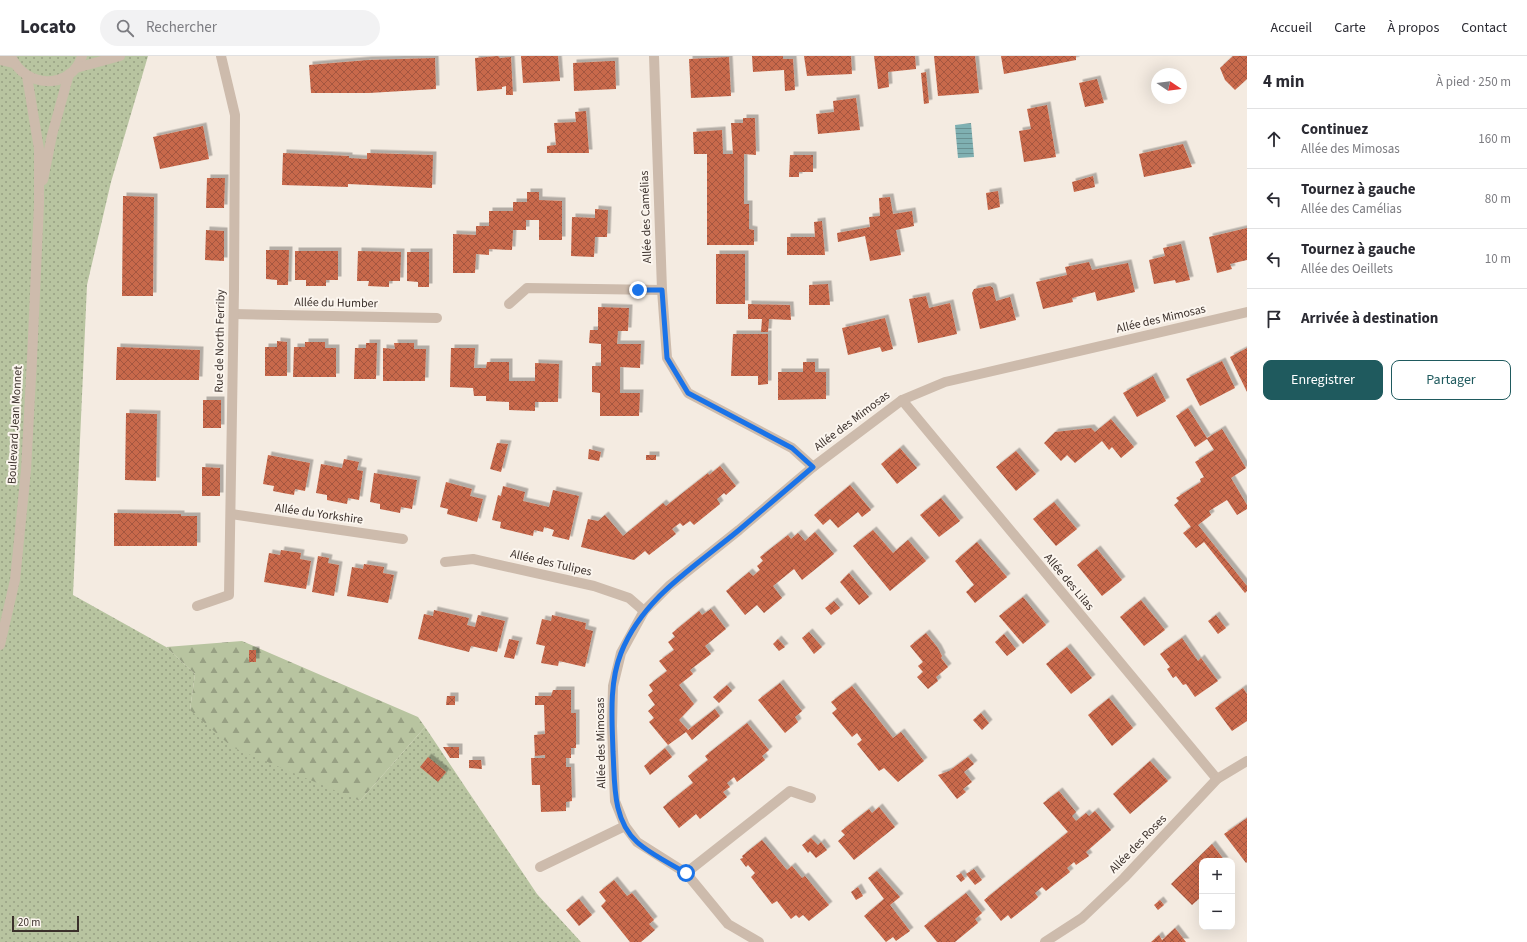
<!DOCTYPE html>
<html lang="fr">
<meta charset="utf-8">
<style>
:root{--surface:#fff;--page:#f2f2f3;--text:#2b2b33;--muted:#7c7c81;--line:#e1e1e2;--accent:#1f5a5e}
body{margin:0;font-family:"Source Sans 3",sans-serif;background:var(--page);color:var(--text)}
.controls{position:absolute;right:12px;bottom:12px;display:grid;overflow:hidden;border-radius:8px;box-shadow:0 4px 16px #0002}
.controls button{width:36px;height:36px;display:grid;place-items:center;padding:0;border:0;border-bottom:1px solid var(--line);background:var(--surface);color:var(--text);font:20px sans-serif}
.compass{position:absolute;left:1151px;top:12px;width:36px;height:36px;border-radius:50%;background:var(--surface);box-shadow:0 4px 16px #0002;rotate:103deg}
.scale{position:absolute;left:12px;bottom:10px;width:67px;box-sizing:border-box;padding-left:4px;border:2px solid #3b302b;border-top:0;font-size:11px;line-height:14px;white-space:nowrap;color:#3b302b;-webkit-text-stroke:3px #fbf5ee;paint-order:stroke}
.stop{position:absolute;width:12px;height:12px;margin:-9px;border:3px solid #1a73e8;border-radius:50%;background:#fff}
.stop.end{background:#1a73e8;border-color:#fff;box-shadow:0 1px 4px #0008}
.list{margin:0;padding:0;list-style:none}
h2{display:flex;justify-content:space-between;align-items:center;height:52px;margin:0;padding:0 16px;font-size:17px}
h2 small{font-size:13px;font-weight:400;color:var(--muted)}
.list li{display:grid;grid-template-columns:26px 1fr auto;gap:12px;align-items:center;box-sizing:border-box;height:60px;padding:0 16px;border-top:1px solid var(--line)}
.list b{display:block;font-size:15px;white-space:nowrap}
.list p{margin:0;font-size:13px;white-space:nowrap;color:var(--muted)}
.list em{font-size:13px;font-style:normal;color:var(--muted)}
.actions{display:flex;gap:8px;padding:12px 16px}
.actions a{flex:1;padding:9px 0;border:1px solid var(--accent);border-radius:8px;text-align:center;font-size:14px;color:var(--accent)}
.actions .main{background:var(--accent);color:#fff}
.icon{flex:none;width:22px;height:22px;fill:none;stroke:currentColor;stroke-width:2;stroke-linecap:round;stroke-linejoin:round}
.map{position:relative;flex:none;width:1247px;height:886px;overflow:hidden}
header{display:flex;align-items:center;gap:24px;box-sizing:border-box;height:56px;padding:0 20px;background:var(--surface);border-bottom:1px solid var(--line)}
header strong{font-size:19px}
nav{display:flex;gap:22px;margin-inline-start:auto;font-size:14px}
.search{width:280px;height:36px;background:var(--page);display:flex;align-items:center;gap:10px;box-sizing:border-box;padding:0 14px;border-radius:22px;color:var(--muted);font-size:15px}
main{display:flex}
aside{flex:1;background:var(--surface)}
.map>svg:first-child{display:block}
</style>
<header>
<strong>Locato</strong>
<div class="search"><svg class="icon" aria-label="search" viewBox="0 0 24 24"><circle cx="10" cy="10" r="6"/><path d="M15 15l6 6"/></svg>Rechercher</div>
<nav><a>Accueil</a><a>Carte</a><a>À propos</a><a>Contact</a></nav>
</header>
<main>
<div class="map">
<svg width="1247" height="886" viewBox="0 0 1247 886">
<defs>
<pattern id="grass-dots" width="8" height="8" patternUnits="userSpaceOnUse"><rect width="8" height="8" fill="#b8c4a0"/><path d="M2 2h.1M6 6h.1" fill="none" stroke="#97a083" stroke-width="1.8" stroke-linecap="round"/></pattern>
<pattern id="forest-firs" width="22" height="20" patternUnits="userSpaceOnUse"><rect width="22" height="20" fill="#b8c4a0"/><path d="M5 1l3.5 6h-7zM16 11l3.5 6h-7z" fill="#97a083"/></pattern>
<pattern id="water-rules" width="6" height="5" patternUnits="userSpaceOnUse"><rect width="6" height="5" fill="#7fb0b2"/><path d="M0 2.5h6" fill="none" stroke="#699091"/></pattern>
<pattern id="building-cross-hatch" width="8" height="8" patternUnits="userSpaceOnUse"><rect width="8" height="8" fill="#c8694b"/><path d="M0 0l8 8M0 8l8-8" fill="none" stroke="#a4573f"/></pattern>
<filter id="shadow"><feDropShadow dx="3.5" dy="-3.5" stdDeviation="0" flood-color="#0004"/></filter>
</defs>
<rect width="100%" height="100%" fill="#f4ebe1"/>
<polygon fill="url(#grass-dots)" points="0,0 148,0 111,126 87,229 73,539 166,591 195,618 190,654 360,745 425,671 537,838 581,886 0,886"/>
<polygon fill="url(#forest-firs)" points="242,585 418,661 425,671 360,745 232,691 190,654 195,618 166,591"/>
<polygon fill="url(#water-rules)" points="971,67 974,101 958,102 955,69"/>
<g fill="url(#building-cross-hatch)" filter="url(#shadow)">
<polygon points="498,0 500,2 511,1 513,39 506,39 506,30 502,31 502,33 477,35 475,2"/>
<polygon points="521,0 558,0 560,25 523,27"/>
<polygon points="752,0 783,0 783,3 793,3 795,34 785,35 784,14 753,16"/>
<polygon points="804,0 851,0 852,18 807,20"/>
<polygon points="874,0 915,0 916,13 888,16 889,31 878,33"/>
<polygon points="934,0 975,0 979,37 938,40"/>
<polygon points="1001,0 1076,0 1076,4 1004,18"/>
<polygon points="1233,0 1247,0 1247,23 1235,34 1225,24 1220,12"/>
<polygon points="729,1 731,40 691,42 689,3"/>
<polygon points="435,2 436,33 369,37 311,37 309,9 368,4"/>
<polygon points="610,5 615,5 616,33 574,35 573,7"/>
<polygon points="926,16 929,47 924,48 921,17"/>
<polygon points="1097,23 1104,47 1085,51 1079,27"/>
<polygon points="856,42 860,74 818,78 816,58 834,56 833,45"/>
<polygon points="1047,49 1056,101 1024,106 1019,75 1031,73 1027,53"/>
<polygon points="586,55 589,97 547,97 547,90 556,89 554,67 576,66 575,56"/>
<polygon points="743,62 755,62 756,99 744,98 744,148 749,148 749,173 754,174 754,189 707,189 707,98 694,98 693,76 722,74 723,98 733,98 731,67 743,67"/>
<polygon points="203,70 209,103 160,113 153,81"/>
<polygon points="1183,88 1192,111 1144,121 1139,98"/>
<polygon points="283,97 349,100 349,102 367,103 367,97 433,99 432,132 348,128 348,131 282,129"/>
<polygon points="790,99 813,99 813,116 799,116 799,121 789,121"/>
<polygon points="1093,120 1095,131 1074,136 1072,126"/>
<polygon points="207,122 225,122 224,152 206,152"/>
<polygon points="998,135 1000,151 988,154 986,137"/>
<polygon points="527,136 539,136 539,144 562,145 562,184 539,184 539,164 526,164 526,174 513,174 512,194 489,193 489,199 476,198 475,217 453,217 453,178 476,179 476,170 489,170 489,155 513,155 513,146 527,146"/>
<polygon points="123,140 154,141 153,240 122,240"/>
<polygon points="890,141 893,158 912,155 914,170 896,174 901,199 870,205 865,180 838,186 837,177 870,171 869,161 880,160 879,142"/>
<polygon points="595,153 608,154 607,181 595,181 594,201 571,200 572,161 595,162"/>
<polygon points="822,165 825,199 787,199 787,181 815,181 814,166"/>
<polygon points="1247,172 1247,204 1230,208 1232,213 1217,217 1209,181"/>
<polygon points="206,174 224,175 224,205 205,204"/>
<polygon points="1181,188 1190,224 1176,227 1175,224 1154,228 1149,204 1165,200 1163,192"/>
<polygon points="266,194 289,194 288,229 277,229 277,224 266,223"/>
<polygon points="295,195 338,195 338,224 326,224 326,230 306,230 306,224 295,224"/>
<polygon points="358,195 401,196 400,225 389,225 389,231 368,230 369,225 357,225"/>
<polygon points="407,196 429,196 429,231 418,231 418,226 407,225"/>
<rect x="716" y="198" width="29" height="50"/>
<polygon points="1089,206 1092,214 1128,207 1135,236 1097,245 1095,236 1072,242 1073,246 1043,253 1036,226 1067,219 1065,211"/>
<polygon points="828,228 830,249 809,249 809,229"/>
<polygon points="990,230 993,232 996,245 1010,241 1016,264 980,273 972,237 974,233"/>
<polygon points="926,240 929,252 950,247 957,278 918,287 909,243"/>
<polygon points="748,248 790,249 791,264 769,263 768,276 761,276 762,263 748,263"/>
<polygon points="598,251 629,252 628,275 618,275 617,288 641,288 640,312 620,311 620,337 640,337 639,360 600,360 600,337 592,336 592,310 601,310 601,288 589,287 590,274 598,274"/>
<polygon points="885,262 893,293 882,296 880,291 848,299 842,272"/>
<polygon points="733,278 768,278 768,328 758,329 758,320 731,320"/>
<polygon points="277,285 287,286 287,320 265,320 265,291 277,291"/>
<polygon points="305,286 325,286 325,292 336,292 336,321 293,321 294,291 305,291"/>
<polygon points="366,287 377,287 376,323 354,323 355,292 366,292"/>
<polygon points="394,287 414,287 414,293 426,293 425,325 383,325 383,292 395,293"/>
<polygon points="117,291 200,294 199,324 116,324"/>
<polygon points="451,292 475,292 474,312 486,312 487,306 509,306 509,325 535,325 535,307 559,308 558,346 535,346 535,355 509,354 509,346 486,345 486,340 474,340 473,332 450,331"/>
<polygon points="1247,292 1247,336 1230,301"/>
<polygon points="1222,305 1235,332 1200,350 1186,323"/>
<polygon points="803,306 815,306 815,316 826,316 826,343 778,344 778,316 803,316"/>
<polygon points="1153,320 1166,345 1137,361 1123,337"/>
<rect x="203" y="344" width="18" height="28"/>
<polygon points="1188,352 1207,382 1222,373 1246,412 1231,422 1247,449 1247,453 1237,459 1227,444 1209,455 1211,459 1198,469 1247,530 1247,535 1245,537 1204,486 1196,492 1183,477 1191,471 1174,449 1179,445 1176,442 1201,426 1200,423 1204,421 1195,406 1214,394 1207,383 1195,391 1176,360"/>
<polygon points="126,357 157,358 156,425 125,424"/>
<polygon points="1111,363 1134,391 1121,402 1112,391 1109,394 1102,385 1075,407 1067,399 1061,405 1044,387 1055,376 1091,372 1095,376"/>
<polygon points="497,387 508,388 501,416 490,413"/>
<polygon points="900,392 917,412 897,428 881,408"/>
<polygon points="589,393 601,396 599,405 588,403"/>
<polygon points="1016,395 1036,418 1016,435 996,411"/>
<polygon points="268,399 310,407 305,435 295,433 294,439 283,437 273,435 274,430 263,428"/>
<rect x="646" y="399" width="10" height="5"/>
<polygon points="344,403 359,406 357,414 363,415 359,444 348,442 347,448 327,444 327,439 316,437 321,408 342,412"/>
<polygon points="720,410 736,430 726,439 724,437 717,443 720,448 694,469 690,465 683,470 680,467 672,473 676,478 649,499 645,495 634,504 581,491 588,463 598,465 605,459 623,480 663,447 666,450 708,417 709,419"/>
<polygon points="202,411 220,412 220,440 202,440"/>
<polygon points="374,417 417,424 412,453 401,451 400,457 380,453 380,448 370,446"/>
<polygon points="446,426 472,433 470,440 483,443 477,466 447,458 448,453 440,451"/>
<polygon points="850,429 871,454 862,461 858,456 838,472 830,463 823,469 814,459"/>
<polygon points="503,430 525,436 523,445 549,451 553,434 579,440 569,484 552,480 554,474 544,471 543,476 534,474 533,480 500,472 501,466 492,464 498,439 501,440"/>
<polygon points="941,442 960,465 939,481 920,459"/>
<polygon points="1054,446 1077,473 1056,490 1033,463"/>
<polygon points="114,457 181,458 181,460 197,460 197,490 114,490"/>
<polygon points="873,474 893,497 908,484 926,505 890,535 853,490"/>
<polygon points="815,476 834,498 802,524 794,513 773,530 782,542 764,557 757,549 745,559 726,535 749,516 753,520 760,514 757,510 763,505 760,501 788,479 791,483 798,477 805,485"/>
<polygon points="977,486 1007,521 975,547 966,536 974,529 955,505"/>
<polygon points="1097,493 1122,524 1102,540 1077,509"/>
<polygon points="281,494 301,497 300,503 311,505 306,533 264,526 269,497 280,499"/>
<polygon points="318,500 329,502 328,507 339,509 334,540 312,536"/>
<polygon points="364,508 384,511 383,517 394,519 388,547 347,540 352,511 363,513"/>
<polygon points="849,517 869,541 859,549 840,526"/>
<polygon points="1023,541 1046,569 1023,588 999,560"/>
<polygon points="1141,544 1165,574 1144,590 1120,561"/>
<polygon points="834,545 840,552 831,559 825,552"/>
<polygon points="711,553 726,573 705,590 711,598 690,614 693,618 679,629 694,648 679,664 688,674 715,653 720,660 692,684 686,676 668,689 649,666 654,662 648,655 655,649 648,639 653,635 649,629 667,615 659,605 674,594 668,586 675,581 672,577 699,555 702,559"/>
<polygon points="434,554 469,562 467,569 475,571 478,559 505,565 497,596 471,590 469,596 418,583 424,558 433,560"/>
<polygon points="552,559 586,567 585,573 593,575 585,611 559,605 558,610 541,607 545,590 536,588 542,563 551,565"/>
<polygon points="1216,559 1226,572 1218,578 1208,565"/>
<polygon points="809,576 822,591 814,598 802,582"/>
<polygon points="926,577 938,592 942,600 941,602 948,611 936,621 938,625 928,633 917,621 923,616 918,610 923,606 910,590"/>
<polygon points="1004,578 1016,593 1007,600 995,586"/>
<polygon points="1182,582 1198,605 1201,602 1218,625 1195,641 1186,628 1183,629 1176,620 1173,622 1167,613 1170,611 1160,598"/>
<polygon points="509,583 519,585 514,603 504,601"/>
<polygon points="778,583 785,591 779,595 773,588"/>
<polygon points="1067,591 1092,622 1071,638 1046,608"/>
<rect x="249" y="594" width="7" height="12"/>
<polygon points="780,627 802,655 795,661 798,666 785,677 758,644"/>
<polygon points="727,629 732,635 719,647 713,641"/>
<polygon points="852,630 893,682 901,676 924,705 898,726 884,712 879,715 857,688 862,684 857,677 852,681 832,657 837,653 831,646"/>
<polygon points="1243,632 1247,638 1247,665 1232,675 1215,652"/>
<polygon points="553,634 571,634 571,657 576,657 576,692 571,692 571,702 566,702 566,711 571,711 572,745 566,746 566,755 541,756 540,729 532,729 531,702 545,702 545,699 535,700 534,679 545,678 544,649 535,649 535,640 551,640"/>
<polygon points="447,640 455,640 455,649 446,649"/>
<polygon points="1109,642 1133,672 1112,690 1088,659"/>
<polygon points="981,657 989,667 982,674 973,664"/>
<polygon points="747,667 769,694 762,700 765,704 737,726 734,721 727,727 730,731 723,736 727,741 700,763 696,758 679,772 663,751 693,727 688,720 708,704 705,700"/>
<polygon points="443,691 459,691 459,702 450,702"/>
<polygon points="665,692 672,701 650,719 644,710"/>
<polygon points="428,701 446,716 438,726 420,711"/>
<polygon points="968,701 974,708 964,716 972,726 963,733 966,736 957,743 938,719 949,715"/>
<polygon points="469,704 481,704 482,713 469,712"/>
<polygon points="1150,705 1168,725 1130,758 1113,738"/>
<polygon points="1059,735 1076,756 1072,760 1076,765 1086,757 1089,760 1095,755 1111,774 1086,796 1089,800 1076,809 1074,806 1067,812 1070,816 1046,835 1042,831 1035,837 1038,841 1035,844 1011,863 1008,859 1001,865 984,844 1068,776 1043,747"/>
<polygon points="879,751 895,771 854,804 838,785 845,779 841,775 869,753 872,757"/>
<polygon points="1247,762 1247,806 1246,807 1224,778"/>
<polygon points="811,782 818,789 821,786 827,794 816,802 810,795 808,797 802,789"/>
<polygon points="762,784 787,814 792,810 802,822 805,820 829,849 809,865 803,859 799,862 796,859 791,863 777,845 772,848 751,821 755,817 748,809 746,811 740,803 743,802 742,800"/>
<polygon points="1212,788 1225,805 1202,805 1202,840 1192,849 1171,828"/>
<polygon points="974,813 982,824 975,829 966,818"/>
<polygon points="877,815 900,841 890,849 910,875 896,885 893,881 886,886 864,860 884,843 868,822"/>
<polygon points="961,817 965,823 961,826 956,820"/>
<polygon points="614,824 627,840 632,837 654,864 649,868 655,874 641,886 630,886 601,850 606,845 599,836"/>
<polygon points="858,831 863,840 856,844 851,836"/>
<polygon points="966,837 982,857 975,863 978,867 955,886 937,886 924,870"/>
<polygon points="579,843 592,859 579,870 566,854"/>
<polygon points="1160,844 1164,849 1158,854 1154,849"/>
<polygon points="1175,872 1186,886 1151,886 1159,879 1162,884"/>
</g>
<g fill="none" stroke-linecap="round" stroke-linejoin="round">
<g stroke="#cdbbac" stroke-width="10">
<path d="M11 0C24 32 71 35 82 0"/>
<polyline points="654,0 662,234 667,302 688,337 792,392 813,411"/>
<polyline points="0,4 14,7"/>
<polyline points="76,12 120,0"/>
<polyline points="43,124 52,79 69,18"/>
<polyline points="509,248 527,232 662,234"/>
<polyline points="234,258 437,262"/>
<polyline points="902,344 1217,723"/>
<polyline points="231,458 403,483"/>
<polyline points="445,506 473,503 594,530 629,542 644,555"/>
<polyline points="197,550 229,539 234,233 235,59 221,0"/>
<polyline points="0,589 15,524 26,414 32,303 39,148 39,93 27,20"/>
<polyline points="540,811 625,770"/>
<polyline points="686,817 790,735 811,742"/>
<polyline points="759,886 728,868 686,817 637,786 625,770 615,745 612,670 613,630 621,597 644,555 669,530 739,474 813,411 902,344 945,326 1247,256"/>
<polyline points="1045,886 1082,862 1124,822 1217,723 1247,705"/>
</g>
</g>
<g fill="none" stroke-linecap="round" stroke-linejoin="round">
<path stroke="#1a73e8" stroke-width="5" d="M638 234H662L667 302 688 337 792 392 813 411C788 432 764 453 739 474 696 510 643 541 621 597 609 627 612 663 613 696 615 727 612 763 637 786 650 798 671 808 686 817"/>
</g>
<g text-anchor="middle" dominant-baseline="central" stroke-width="4" stroke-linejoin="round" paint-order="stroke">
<g font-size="12" fill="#3b302b" stroke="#fbf5ee">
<text transform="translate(646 161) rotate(-92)">Allée des Camélias</text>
<text transform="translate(336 247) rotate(1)">Allée du Humber</text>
<text transform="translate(1161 263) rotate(-13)">Allée des Mimosas</text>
<text transform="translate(220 285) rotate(-89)">Rue de North Ferriby</text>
<text transform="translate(852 365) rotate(-37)">Allée des Mimosas</text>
<text transform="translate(15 369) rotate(-87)">Boulevard Jean Monnet</text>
<text transform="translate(319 458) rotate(8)">Allée du Yorkshire</text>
<text transform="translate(551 507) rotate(13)">Allée des Tulipes</text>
<text transform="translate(1069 526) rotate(50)">Allée des Lilas</text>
<text transform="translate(601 687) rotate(-91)">Allée des Mimosas</text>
<text transform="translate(1138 788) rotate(-46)">Allée des Roses</text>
</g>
</g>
</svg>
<div class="controls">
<button>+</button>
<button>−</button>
</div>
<svg class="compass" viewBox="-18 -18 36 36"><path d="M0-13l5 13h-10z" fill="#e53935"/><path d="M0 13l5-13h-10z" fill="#7c7c81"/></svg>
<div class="scale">20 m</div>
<div class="stop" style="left:686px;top:817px"></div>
<div class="stop end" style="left:638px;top:234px"></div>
</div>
<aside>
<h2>4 min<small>À pied · 250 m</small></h2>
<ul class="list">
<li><svg class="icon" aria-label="ahead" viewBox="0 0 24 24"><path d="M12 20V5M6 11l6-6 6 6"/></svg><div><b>Continuez</b><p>Allée des Mimosas</p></div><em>160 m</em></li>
<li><svg class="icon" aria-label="left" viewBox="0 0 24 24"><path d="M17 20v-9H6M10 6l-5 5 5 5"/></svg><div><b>Tournez à gauche</b><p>Allée des Camélias</p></div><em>80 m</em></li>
<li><svg class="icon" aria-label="left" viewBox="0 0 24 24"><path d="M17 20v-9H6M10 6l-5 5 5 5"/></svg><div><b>Tournez à gauche</b><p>Allée des Oeillets</p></div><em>10 m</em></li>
<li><svg class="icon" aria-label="arrive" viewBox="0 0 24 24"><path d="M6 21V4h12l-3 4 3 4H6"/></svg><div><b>Arrivée à destination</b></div></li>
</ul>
<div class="actions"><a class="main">Enregistrer</a><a>Partager</a></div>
</aside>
</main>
